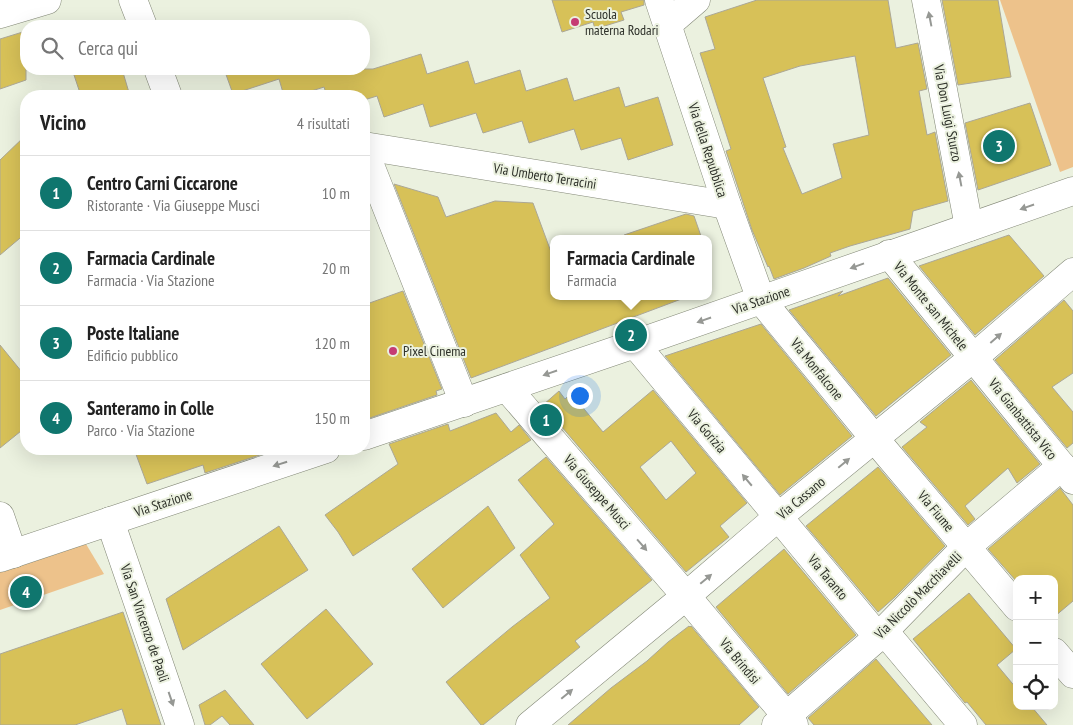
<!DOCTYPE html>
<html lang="it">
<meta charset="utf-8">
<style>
:root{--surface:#fff;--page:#f6f6f6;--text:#222;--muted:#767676;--line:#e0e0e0;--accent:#0f766e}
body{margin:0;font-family:"PT Sans Narrow",sans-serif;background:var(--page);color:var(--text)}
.controls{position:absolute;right:15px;bottom:15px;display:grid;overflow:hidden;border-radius:10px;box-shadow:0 5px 20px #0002}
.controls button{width:45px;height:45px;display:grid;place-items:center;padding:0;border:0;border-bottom:1px solid var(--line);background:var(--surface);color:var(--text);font:25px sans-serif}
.you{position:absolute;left:579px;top:395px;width:18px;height:18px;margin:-12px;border:4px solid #fff;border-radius:50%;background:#1a73e8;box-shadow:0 0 0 8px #1a73e833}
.badge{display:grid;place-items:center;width:32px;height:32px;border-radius:50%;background:var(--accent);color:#fff;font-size:16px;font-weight:700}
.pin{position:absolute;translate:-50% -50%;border:2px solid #fff;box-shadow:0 1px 5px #0006}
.popup{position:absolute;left:550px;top:235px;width:162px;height:65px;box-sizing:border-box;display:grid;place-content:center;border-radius:10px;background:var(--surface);filter:drop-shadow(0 1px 4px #0005);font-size:16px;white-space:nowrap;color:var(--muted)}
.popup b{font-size:19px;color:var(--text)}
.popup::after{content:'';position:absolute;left:50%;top:100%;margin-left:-10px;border:10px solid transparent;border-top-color:var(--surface)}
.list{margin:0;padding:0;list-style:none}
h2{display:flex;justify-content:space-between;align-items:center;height:65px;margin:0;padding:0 20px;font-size:21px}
h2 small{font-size:16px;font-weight:400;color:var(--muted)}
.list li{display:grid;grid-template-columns:32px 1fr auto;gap:15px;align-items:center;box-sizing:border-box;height:75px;padding:0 20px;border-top:1px solid var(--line)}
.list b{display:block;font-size:19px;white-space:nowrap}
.list p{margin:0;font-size:16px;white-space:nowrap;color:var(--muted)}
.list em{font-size:16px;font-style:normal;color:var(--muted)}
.icon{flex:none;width:28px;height:28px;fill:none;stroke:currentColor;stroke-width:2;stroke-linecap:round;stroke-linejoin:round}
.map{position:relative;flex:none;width:1073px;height:725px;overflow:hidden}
.search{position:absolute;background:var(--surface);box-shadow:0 5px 20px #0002;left:20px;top:20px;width:350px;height:55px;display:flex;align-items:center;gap:12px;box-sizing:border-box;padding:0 18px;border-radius:20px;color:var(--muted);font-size:19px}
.panel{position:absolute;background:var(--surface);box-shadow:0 5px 20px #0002;left:20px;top:90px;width:350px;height:365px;border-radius:20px}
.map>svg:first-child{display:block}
</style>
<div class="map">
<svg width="1073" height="725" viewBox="0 0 1073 725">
<rect width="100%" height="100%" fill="#ebf1df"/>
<g fill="#edc28b">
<polygon points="1000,0 1073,0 1073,167 1060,172"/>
<polygon points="86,544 104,574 0,610 0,571"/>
</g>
<g fill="#d7c158" stroke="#aba796" fill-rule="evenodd">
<polygon points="552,0 644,0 644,5 621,12 624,20 595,29 593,22 562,32"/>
<path d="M757 0H888L896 48 918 43 927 89 919 91 927 135 935 132 948 201 913 211 910 229 850 246 830 253 831 256 804 268 774 279 769 266 768 267 752 230 726 151 731 149 700 53 715 49 705 17ZM855 56 869 135 833 144 842 178 802 194 783 148 786 147 763 78 800 66Z"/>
<polygon points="942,0 998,0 1011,77 958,85"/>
<polygon points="26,31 26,80 0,89 0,39"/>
<polygon points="421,54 427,74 468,61 475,84 520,70 526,91 567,78 574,101 619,87 625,107 658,97 673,145 628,160 621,138 581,150 574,129 529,143 522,121 483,133 476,113 430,127 423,104 384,117 377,96 364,100 364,96 327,96 324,87 296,96 284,96 279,79 233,94 224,69 373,69"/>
<polygon points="72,69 122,69 130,96 81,96"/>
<polygon points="1030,103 1051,165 978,190 965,123"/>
<polygon points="26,135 26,233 0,255 0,160"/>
<polygon points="394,184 438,197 446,217 495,201 533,203 554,260 554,296 683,296 684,298 471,378"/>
<polygon points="686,214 694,216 702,239 625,239 624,235"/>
<polygon points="1009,235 1044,276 975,335 919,266"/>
<polygon points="888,278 951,355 876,416 789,310 843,291 838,296"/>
<polygon points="403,291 442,389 436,391 437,395 364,420 364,305"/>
<polygon points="1064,300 1073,311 1073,373 1052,387 1073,412 1073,443 1067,448 995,360"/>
<polygon points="761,324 852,436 780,495 665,356"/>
<polygon points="0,345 26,377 26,427 0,448"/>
<polygon points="971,380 1040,464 1017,483 1008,468 965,506 975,519 968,525 902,447 927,427 920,422"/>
<path d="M653 390 747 503 720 526 729 537 686 572 543 405 559 391 565 399 571 393 603 432ZM671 441 696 473 666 500 640 467Z"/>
<polygon points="496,413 511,432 519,425 531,440 418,513 353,556 338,532 325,515 398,464 389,444 448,424 450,431"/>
<polygon points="134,449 275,449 275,450 205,473 203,465 147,484"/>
<polygon points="546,457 652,580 575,641 580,647 483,725 481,725 446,682 512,627 550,598 520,555 554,524 518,480"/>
<polygon points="878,467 945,546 895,597 878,612 806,526"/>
<polygon points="1060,488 1073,505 1073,601 1054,617 1054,579 1017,579 1017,582 988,549"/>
<polygon points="488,506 515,548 443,608 412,569"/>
<polygon points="279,526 308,570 183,650 166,599"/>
<polygon points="784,549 856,635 788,694 716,607"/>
<polygon points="969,593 1016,649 997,665 1017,689 1017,706 1031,706 1047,725 986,725 967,702 965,703 913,639"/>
<polygon points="326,609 373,664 307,719 261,664"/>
<polygon points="123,612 161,725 127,725 122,709 75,725 0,725 0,654"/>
<polygon points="689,626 690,627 691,626 759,707 739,725 568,725 611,688 647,661 668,642"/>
<polygon points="876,659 932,725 814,725 808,718"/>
<polygon points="225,690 254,725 230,725 222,716 210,725 205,725 199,705"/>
</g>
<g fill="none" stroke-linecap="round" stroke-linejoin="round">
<defs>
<g id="minor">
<polyline points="133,0 143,26"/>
<polyline points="659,0 727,205 761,300 874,438 1017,607"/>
<polyline points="926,0 969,227"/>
<polyline points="0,14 47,0"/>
<polyline points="667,25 696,0"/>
<polyline points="158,69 168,96"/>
<polyline points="364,146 727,205"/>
<polyline points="364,150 464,403"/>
<polyline points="889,254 1073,480"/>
<polyline points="635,344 878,637"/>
<polyline points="507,388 686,596 794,725"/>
<polyline points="364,436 635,344 1073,191"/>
<polyline points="0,516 13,554"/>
<polyline points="110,521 180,725"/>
<polyline points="0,558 326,449"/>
<polyline points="884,631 963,725"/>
<polyline points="1054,652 1073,674"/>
<polyline points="776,725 878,637 966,547 1062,466"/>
</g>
<polyline id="major" points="530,725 686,596 778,517 973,358 1073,272"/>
</defs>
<use href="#minor" stroke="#838877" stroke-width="29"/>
<use href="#major" stroke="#838877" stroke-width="29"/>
<use href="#minor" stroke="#fff" stroke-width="28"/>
<use href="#major" stroke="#fff" stroke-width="28"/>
</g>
<defs><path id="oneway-solid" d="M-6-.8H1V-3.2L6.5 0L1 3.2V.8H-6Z" transform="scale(1.25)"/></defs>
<g fill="#969894">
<use href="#oneway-solid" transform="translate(930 19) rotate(-101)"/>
<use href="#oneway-solid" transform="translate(960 179) rotate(-101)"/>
<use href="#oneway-solid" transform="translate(1027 207) rotate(161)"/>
<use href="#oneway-solid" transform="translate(857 266) rotate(160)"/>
<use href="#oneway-solid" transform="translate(704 320) rotate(161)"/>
<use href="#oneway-solid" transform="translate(996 338) rotate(-41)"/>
<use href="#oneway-solid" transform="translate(550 373) rotate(161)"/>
<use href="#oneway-solid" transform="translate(844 463) rotate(-40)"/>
<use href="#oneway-solid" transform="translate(280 464) rotate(162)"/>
<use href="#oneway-solid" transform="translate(747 480) rotate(-130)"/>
<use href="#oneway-solid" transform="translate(642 545) rotate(49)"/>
<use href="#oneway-solid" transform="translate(706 579) rotate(-40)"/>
<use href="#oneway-solid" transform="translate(567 694) rotate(-40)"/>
<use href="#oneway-solid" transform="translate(171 699) rotate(71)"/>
</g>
<g fill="#c53b73" stroke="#ebf1df" stroke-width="2">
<circle cx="575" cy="22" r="5"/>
<circle cx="393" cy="351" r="5"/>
</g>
<g text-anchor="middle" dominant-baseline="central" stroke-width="4" stroke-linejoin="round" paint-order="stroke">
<g font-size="14" fill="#2d3029" stroke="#ebf1df" text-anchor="start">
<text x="585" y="14">Scuola<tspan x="585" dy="16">materna Rodari</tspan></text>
<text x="403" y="351">Pixel Cinema</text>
</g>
<g font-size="14" fill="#2d3029" stroke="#ebf1df">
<text transform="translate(948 113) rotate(79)">Via Don Luigi Sturzo</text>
<text transform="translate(708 150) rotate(72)">Via della Repubblica</text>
<text transform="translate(545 176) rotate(9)">Via Umberto Terracini</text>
<text transform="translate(761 300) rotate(-19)">Via Stazione</text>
<text transform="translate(931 306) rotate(51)">Via Monte san Michele</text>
<text transform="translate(817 369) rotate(51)">Via Monfalcone</text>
<text transform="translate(1023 419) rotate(51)">Via Gianbattista Vico</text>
<text transform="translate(707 431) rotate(50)">Via Gorizia</text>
<text transform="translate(597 492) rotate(49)">Via Giuseppe Musci</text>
<text transform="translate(801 498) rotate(-40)">Via Cassano</text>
<text transform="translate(163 503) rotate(-18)">Via Stazione</text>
<text transform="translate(936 511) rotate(50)">Via Fiume</text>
<text transform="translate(828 577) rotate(50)">Via Taranto</text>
<text transform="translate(918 595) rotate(-45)">Via Niccolò Macchiavelli</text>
<text transform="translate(145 623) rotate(71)">Via San Vincenzo de Paoli</text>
<text transform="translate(740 661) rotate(50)">Via Brindisi</text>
</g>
</g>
</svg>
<div class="controls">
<button>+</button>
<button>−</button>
<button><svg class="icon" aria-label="locate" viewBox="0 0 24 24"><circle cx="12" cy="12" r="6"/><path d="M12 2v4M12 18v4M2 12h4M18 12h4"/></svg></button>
</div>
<div class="you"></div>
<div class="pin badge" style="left:546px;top:420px">1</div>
<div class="pin badge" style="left:631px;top:335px">2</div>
<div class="popup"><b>Farmacia Cardinale</b>Farmacia</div>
<div class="pin badge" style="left:999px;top:146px">3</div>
<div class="pin badge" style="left:26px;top:592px">4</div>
<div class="search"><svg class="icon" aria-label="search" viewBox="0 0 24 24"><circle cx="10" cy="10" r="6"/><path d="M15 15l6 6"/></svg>Cerca qui</div>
<section class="panel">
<h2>Vicino<small>4 risultati</small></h2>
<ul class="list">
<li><span class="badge">1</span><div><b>Centro Carni Ciccarone</b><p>Ristorante · Via Giuseppe Musci</p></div><em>10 m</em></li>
<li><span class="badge">2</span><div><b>Farmacia Cardinale</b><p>Farmacia · Via Stazione</p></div><em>20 m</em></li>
<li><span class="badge">3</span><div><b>Poste Italiane</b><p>Edificio pubblico</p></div><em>120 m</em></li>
<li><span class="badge">4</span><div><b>Santeramo in Colle</b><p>Parco · Via Stazione</p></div><em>150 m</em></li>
</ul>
</section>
</div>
